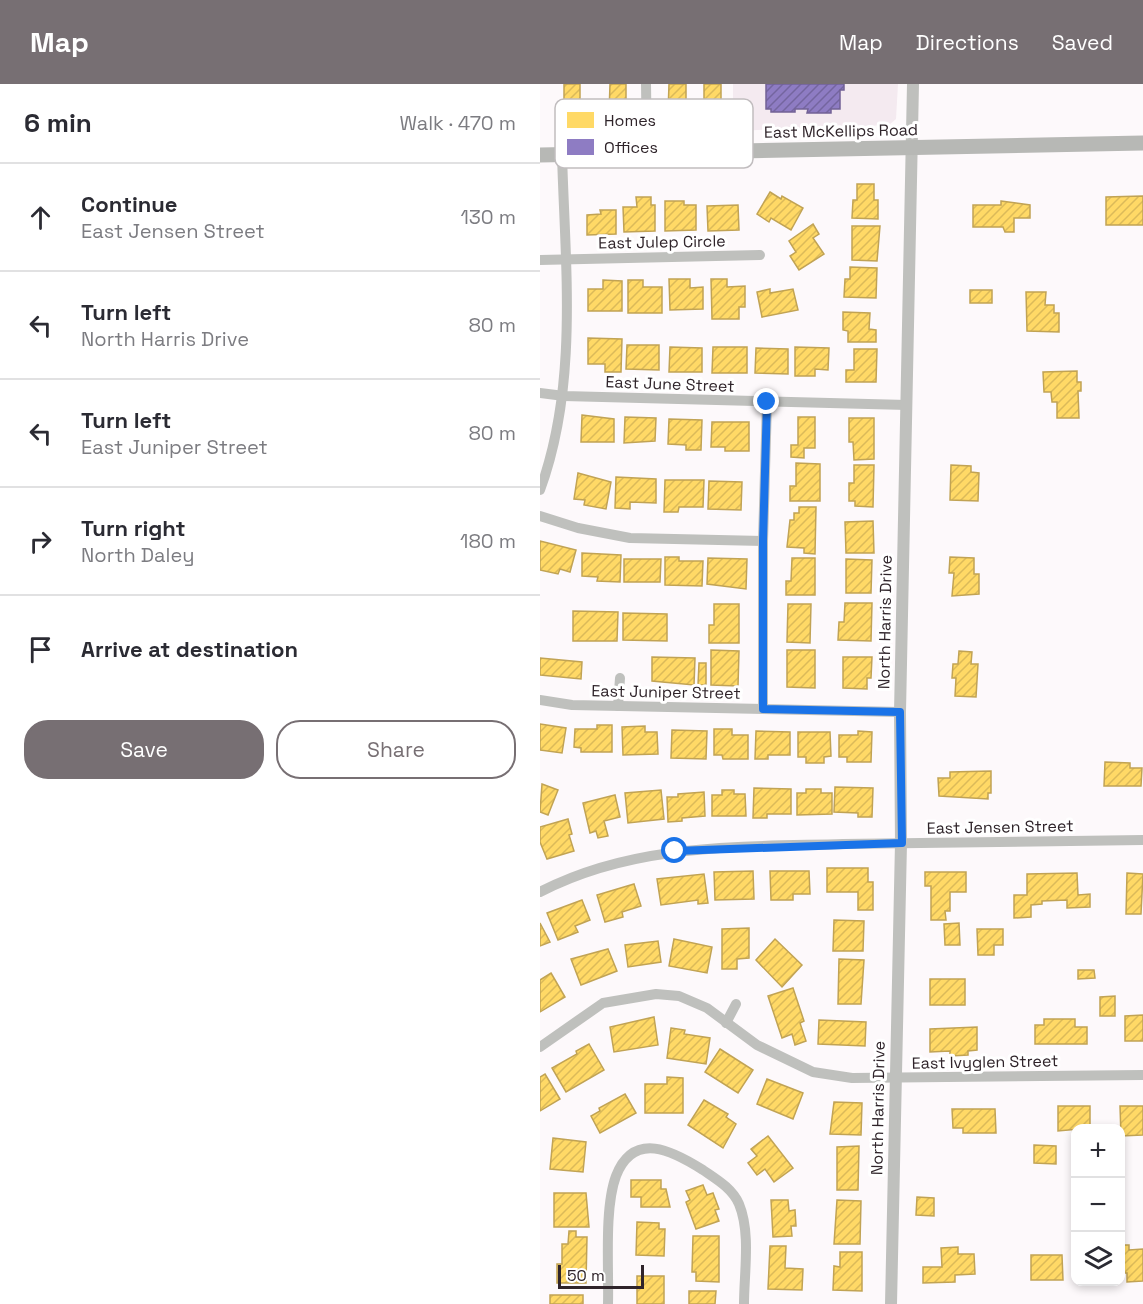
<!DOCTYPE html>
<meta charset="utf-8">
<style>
:root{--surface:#fff;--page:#f7f7f7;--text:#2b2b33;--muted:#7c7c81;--line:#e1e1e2;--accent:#776f73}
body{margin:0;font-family:"Space Grotesk",sans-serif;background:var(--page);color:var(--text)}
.controls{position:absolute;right:18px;bottom:18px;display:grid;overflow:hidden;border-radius:12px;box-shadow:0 3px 9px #0003}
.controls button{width:54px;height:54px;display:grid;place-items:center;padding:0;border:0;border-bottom:2px solid var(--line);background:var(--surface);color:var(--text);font:30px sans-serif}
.scale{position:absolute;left:18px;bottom:15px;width:86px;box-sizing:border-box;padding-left:6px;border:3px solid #2f242a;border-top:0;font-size:16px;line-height:21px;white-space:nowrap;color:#2f242a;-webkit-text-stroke:4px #fff;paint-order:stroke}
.stop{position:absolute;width:18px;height:18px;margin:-14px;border:4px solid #1a73e8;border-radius:50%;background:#fff}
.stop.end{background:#1a73e8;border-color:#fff;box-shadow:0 2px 6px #0008}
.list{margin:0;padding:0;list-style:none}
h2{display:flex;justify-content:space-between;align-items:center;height:78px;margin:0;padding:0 24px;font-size:26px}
h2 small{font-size:20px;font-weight:400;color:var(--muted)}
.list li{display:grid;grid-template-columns:39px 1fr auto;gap:18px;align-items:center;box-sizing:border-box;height:108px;padding:0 24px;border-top:2px solid var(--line)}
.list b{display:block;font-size:22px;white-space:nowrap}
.list p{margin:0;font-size:20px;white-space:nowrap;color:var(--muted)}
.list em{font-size:20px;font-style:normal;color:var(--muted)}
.actions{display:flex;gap:12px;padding:18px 24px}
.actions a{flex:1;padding:14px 0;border:2px solid var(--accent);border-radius:24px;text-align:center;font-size:21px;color:var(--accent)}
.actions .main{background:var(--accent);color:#fff}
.icon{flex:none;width:33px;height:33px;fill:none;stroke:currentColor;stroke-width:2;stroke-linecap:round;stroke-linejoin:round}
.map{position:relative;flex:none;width:603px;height:1220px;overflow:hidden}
header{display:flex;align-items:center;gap:36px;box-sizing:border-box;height:84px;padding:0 30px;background:var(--accent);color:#fff}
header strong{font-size:28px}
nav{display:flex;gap:33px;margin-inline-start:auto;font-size:21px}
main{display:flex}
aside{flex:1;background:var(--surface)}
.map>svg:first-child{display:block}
</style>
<header>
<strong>Map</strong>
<nav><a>Map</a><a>Directions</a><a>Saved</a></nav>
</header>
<main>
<aside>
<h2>6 min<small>Walk · 470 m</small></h2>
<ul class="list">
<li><svg class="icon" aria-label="ahead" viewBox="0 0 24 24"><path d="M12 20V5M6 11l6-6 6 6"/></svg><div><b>Continue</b><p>East Jensen Street</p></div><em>130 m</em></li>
<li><svg class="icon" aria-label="left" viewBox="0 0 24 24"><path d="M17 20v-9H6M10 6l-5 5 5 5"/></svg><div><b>Turn left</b><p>North Harris Drive</p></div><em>80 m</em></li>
<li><svg class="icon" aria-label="left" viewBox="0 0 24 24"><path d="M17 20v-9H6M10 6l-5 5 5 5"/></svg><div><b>Turn left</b><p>East Juniper Street</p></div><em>80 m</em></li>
<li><svg class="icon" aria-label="right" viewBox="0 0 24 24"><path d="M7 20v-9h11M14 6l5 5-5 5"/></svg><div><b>Turn right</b><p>North Daley</p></div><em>180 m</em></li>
<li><svg class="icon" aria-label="arrive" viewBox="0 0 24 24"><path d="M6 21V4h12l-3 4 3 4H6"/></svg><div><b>Arrive at destination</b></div></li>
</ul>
<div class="actions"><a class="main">Save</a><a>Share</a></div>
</aside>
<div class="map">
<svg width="603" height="1220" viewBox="0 0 603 1220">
<defs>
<pattern id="homes-hatch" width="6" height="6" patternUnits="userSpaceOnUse" patternTransform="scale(1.5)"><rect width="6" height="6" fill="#ffd966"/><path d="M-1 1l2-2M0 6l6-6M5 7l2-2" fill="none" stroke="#dbba59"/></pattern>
<pattern id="offices-hatch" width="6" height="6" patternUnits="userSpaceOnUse" patternTransform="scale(1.5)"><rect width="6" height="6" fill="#8e7cc3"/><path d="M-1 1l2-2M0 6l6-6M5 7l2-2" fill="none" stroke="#74659f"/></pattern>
</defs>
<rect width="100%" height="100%" fill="#fdf9fb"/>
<polygon fill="#f4eaf0" points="193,0 358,0 356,35 349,41 193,47"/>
<g fill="url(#homes-hatch)" stroke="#c1a354" stroke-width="1.5">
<rect x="24" y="0" width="16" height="30"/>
<polygon points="70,0 86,0 86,31 69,30"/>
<polygon points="129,0 146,0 146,30 128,29"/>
<rect x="164" y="0" width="17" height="30"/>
<polygon points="317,100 334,100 334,116 338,116 338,135 312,134 313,116 317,116"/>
<polygon points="230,108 241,115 242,112 263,124 251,146 231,134 229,138 217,130"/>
<polygon points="603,112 603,141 566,141 566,113"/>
<polygon points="96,113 111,113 111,121 115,121 115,147 84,148 83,123 97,123"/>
<polygon points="125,117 144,117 144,121 156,121 156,146 125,147"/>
<polygon points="461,117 490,121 490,134 474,134 474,148 465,148 463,143 433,143 433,121 461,121"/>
<polygon points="198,121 199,146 168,147 167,122"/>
<polygon points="60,126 76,126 76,150 47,151 47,131 61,130"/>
<polygon points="273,140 279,150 273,154 284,170 259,186 250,172 256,168 249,157"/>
<polygon points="312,142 340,142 337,177 312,176"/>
<polygon points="310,183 337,184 336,214 304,213 305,195 310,195"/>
<polygon points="129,195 150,195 150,204 163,203 163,225 130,226"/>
<polygon points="171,195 187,195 187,203 205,202 205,223 199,223 199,235 172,235"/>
<polygon points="63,196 82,197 82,227 48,227 48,205 63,205"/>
<polygon points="88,196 103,196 103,203 122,203 122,229 88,229"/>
<polygon points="230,205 230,209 253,205 258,226 222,233 217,208"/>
<rect x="430" y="206" width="22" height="13"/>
<polygon points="486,208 506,208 505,221 514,221 514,229 519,229 519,248 487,247"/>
<polygon points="303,228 330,229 329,245 336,246 336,258 308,258 308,247 303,246"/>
<polygon points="48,254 82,255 81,288 65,288 65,280 48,280"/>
<polygon points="87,261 119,261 119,286 86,285"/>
<polygon points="130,263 162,264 162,288 129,288"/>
<polygon points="173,263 207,263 207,289 172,289"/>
<polygon points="255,263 289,264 288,286 275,285 275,292 255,292"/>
<polygon points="216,264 248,265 248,290 215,289"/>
<polygon points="314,265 337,265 336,298 306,298 306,286 314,286"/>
<polygon points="537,287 537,298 541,298 541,307 538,307 539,334 517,334 517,318 512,318 511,308 504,308 503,288"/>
<polygon points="42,331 74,335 74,358 41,358"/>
<polygon points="85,333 116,334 115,357 84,359"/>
<polygon points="258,333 275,333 275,364 264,364 264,374 251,373 251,361 258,361"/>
<polygon points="309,334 334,334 334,375 314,376 313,358 309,358"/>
<polygon points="129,335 162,336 161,366 146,366 146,361 128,360"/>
<polygon points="172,338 209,338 209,367 185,367 185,363 171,363"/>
<polygon points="256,379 280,380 280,417 250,417 250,402 256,402"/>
<polygon points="314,381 334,381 333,423 315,422 315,417 309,417 309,399 314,399"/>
<polygon points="411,381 431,382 431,388 439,389 438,417 410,416"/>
<polygon points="38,389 71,398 66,425 44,421 45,416 34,415"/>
<polygon points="76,393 116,395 116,419 90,418 90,425 75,424"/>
<polygon points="125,396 164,396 163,423 139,423 138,428 124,428"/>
<polygon points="169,397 202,398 201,426 168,425"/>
<polygon points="259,423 276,423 275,470 264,469 264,464 247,463 250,436 254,436 254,429 259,429"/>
<polygon points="333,437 334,469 306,469 305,438"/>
<polygon points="0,457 36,466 30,488 20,485 18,490 0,486"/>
<polygon points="42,469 81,471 80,498 57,497 58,493 42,492"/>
<polygon points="125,473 139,473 139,477 163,477 162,502 125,501"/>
<polygon points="410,473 434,474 434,490 439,490 439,510 412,512 414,489 409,489"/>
<polygon points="168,474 207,475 206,505 167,500"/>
<polygon points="252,474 275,474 275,511 246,511 246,497 251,497"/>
<polygon points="84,475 121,475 120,498 84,498"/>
<polygon points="306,475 332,476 331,509 306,509"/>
<polygon points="305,519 332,519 331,557 298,556 299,538 304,538"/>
<polygon points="174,520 199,520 199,559 169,559 169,541 174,541"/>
<polygon points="248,520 271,520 270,559 247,558"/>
<polygon points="33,527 78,528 77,557 33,557"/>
<polygon points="83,529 127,530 127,557 83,556"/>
<polygon points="171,566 199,567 198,602 171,601"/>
<polygon points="247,566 275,566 275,604 247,603"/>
<polygon points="419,567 432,568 431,580 438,580 436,613 415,612 416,594 412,594 413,580 418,580"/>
<polygon points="112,573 155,574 154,601 112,597"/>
<polygon points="303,573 332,573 331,594 327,594 327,605 303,604"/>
<polygon points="0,574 42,578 41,595 0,591"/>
<polygon points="159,579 166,579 166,601 158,601"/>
<polygon points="0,640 26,644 22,669 0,666"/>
<polygon points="57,641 72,641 72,668 41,668 41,664 34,663 35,645 57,645"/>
<polygon points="105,642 105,648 117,648 118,670 83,671 82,643"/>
<polygon points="174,645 192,645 192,651 208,651 208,675 183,675 182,671 174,671"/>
<polygon points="132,646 167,647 166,675 131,674"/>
<polygon points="216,647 250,648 250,671 228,671 228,675 215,675"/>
<polygon points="318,647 332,648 331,678 307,678 307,673 299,673 299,651 318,651"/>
<polygon points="258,648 290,648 291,672 284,673 284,679 266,679 266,673 258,673"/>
<polygon points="565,678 590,679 590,684 602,684 601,702 564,702"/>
<polygon points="451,687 451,709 448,709 448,715 399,712 398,694 410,694 410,688"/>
<polygon points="2,700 18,706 8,731 0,728"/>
<polygon points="295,703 333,704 332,733 318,733 318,729 294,728"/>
<polygon points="214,704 251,705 251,730 227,730 227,734 213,734"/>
<polygon points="266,705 281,705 281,709 292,709 292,730 257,731 257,709 266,709"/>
<polygon points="121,706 124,735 88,739 85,709"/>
<polygon points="182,706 194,706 194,710 205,710 206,732 172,732 172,711 182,711"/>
<polygon points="164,708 165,732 142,734 142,737 128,738 127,713 138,713 138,710"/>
<polygon points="75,711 80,733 64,737 68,752 58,754 56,747 50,749 43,719"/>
<polygon points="28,735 32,750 29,751 34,767 7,775 0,758 0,743"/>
<polygon points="287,784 328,784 328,798 333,798 333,826 318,826 318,808 287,808"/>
<polygon points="213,787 214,815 175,816 174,788"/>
<polygon points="230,787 269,787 270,810 253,810 253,816 231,816"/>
<polygon points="385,788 426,788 426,808 410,808 410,827 405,827 406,836 391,836 391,802 385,802"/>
<polygon points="537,789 538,811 550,810 550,823 527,824 527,816 502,817 502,820 491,821 491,833 474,834 474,811 487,811 487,790"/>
<polygon points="587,789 603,790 601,830 586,830"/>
<polygon points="164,790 168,819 158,820 158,816 121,821 117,795"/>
<polygon points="94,800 101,822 82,828 83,833 65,838 57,811"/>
<polygon points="42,816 50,836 35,842 38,848 18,856 7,829"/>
<polygon points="294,836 324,837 323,867 293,867"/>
<polygon points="0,839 10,858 0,862"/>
<polygon points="419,839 420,861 405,861 404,840"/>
<polygon points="209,844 209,874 197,875 197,885 182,885 182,845"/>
<polygon points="437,845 463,845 463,861 454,861 454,871 438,871"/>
<polygon points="134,855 172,863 167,889 129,882"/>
<polygon points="235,855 262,881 242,903 216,876"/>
<polygon points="118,857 121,878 88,883 85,861"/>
<polygon points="68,865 77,887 41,901 31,875"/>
<polygon points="299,875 324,876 321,920 298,920"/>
<polygon points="538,886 554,886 555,894 538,895"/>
<polygon points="11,889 25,913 0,928 0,896"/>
<rect x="390" y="895" width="35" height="26"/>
<polygon points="253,904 264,937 260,939 266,957 255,961 252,950 242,954 228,912"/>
<polygon points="575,912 575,932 560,932 560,913"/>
<polygon points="603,931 603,957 585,957 585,932"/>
<polygon points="114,933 118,961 74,968 70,943"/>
<polygon points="504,935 535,935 535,943 547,943 547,960 495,960 495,941 504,941"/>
<polygon points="279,936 326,938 325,962 278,960"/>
<polygon points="437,943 437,966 428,967 428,971 410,972 410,967 390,968 390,945"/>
<polygon points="131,944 145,946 144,950 170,954 166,980 127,974"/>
<polygon points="49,960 64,986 26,1008 12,984 37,970 36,967"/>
<polygon points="180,965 213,986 198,1009 165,988"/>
<polygon points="5,990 20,1015 0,1027 0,993"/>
<polygon points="127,993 143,994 143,1029 105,1029 105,1000 127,1000"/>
<polygon points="227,995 263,1009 253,1035 217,1020"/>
<polygon points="85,1010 96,1029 60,1049 51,1032 60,1027 59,1024"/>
<polygon points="164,1016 188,1030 186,1033 196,1040 183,1064 148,1041"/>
<polygon points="294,1018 322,1019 321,1051 290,1050"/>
<polygon points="518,1022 550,1022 550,1044 518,1047"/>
<polygon points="580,1022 603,1022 603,1051 581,1052"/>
<polygon points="412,1025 455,1025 456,1049 423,1049 423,1044 413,1044"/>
<polygon points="228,1052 253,1084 234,1098 225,1085 217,1091 208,1079 217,1072 211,1065"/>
<polygon points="13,1054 46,1058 43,1088 10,1085"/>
<polygon points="494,1061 516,1062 516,1080 494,1079"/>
<polygon points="319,1062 318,1106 297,1106 297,1063"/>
<polygon points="91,1096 121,1096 121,1105 126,1105 130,1123 101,1123 101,1113 91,1113"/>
<polygon points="163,1101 167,1111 173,1109 179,1125 175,1126 179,1137 156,1145 146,1118 150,1116 146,1107"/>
<polygon points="14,1109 46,1109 49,1143 14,1143"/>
<polygon points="377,1113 394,1114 394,1132 376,1131"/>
<polygon points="231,1116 248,1116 249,1127 255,1126 256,1142 251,1142 252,1152 233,1153"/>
<polygon points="297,1116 321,1117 320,1160 294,1160"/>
<polygon points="97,1138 119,1139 119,1145 125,1145 124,1172 96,1171"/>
<polygon points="29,1147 36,1147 36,1153 47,1153 46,1199 17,1199 17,1180 22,1180 22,1160 28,1160"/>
<polygon points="153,1152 179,1152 179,1198 156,1197 156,1188 152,1188"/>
<polygon points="580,1161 589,1161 589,1166 603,1165 603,1197 587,1198 587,1189 580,1189"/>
<polygon points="230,1162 246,1162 245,1184 263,1185 262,1206 228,1205"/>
<polygon points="418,1163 418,1170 434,1170 435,1190 415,1191 415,1198 383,1199 383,1183 402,1183 401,1164"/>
<polygon points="300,1168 322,1168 322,1207 293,1206 294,1182 300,1183"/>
<polygon points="491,1171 522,1171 523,1196 491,1196"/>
<rect x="97" y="1192" width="27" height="28"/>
<polygon points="149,1207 176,1207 175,1220 149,1220"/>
<rect x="10" y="1211" width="33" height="9"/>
</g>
<polygon fill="url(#offices-hatch)" stroke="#726295" stroke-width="1.5" points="226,0 304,0 304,6 300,6 300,25 291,25 291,29 267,29 268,25 255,25 255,28 231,28 231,25 226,25"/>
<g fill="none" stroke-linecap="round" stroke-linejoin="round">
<g stroke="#bfc0bd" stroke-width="10">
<polyline points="106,0 107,68"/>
<polyline points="0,176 220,171"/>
<polyline points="0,309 24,312 367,321"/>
<path d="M0 406C39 300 25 181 22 70"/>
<polyline points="0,432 38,444 90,454 223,457"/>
<polyline points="0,616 32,621 360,628"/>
<polyline points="78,622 80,594"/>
<polyline points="223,625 223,457 227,318"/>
<path d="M0 808C94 759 200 763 303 760 403 758 503 757 603 756"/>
<polyline points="186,939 196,920"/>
<polyline points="0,963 63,919 116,910 139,912 167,924 217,961 273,988 312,994 603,991"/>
<path d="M68 1220C69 1185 64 1124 76 1092 94 1046 133 1067 163 1086 176 1095 192 1104 199 1120 211 1149 204 1189 204 1220"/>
</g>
<polyline stroke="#bfc0bd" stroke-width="12" points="351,1220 361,759 360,628 373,0"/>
<polyline stroke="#b7b8b5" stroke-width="15" points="0,71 603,59"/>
</g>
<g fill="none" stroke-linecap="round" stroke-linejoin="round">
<polyline stroke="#1a73e8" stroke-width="8" points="135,767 362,759 360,628 223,625 223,457 227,318"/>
</g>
<g text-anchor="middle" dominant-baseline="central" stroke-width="6" stroke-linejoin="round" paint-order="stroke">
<g font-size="16" fill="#2f242a" stroke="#fff">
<text transform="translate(301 47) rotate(-1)">East McKellips Road</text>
<text transform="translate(122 158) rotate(-1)">East Julep Circle</text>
<text transform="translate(130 300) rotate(2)">East June Street</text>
<text transform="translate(345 538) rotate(-89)">North Harris Drive</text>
<text transform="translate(126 608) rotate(1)">East Juniper Street</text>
<text transform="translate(460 743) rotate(-1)">East Jensen Street</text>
<text transform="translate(445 978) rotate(-1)">East Ivyglen Street</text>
<text transform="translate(338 1024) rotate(-89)">North Harris Drive</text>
</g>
</g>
<rect x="15" y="15" width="198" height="69" rx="9" fill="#fff" stroke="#c1bdbf" stroke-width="1.5"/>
<rect x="27" y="28" width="27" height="16" fill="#ffd966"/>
<rect x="27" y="55" width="27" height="16" fill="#8e7cc3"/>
<g font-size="16" fill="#2f242a">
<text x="64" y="42">Homes</text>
<text x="64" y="69">Offices</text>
</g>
</svg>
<div class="controls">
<button>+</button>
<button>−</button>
<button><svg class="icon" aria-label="layers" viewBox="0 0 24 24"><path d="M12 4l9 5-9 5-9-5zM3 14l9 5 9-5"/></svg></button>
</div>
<div class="scale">50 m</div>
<div class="stop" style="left:135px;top:767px"></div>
<div class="stop end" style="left:227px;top:318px"></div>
</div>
</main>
